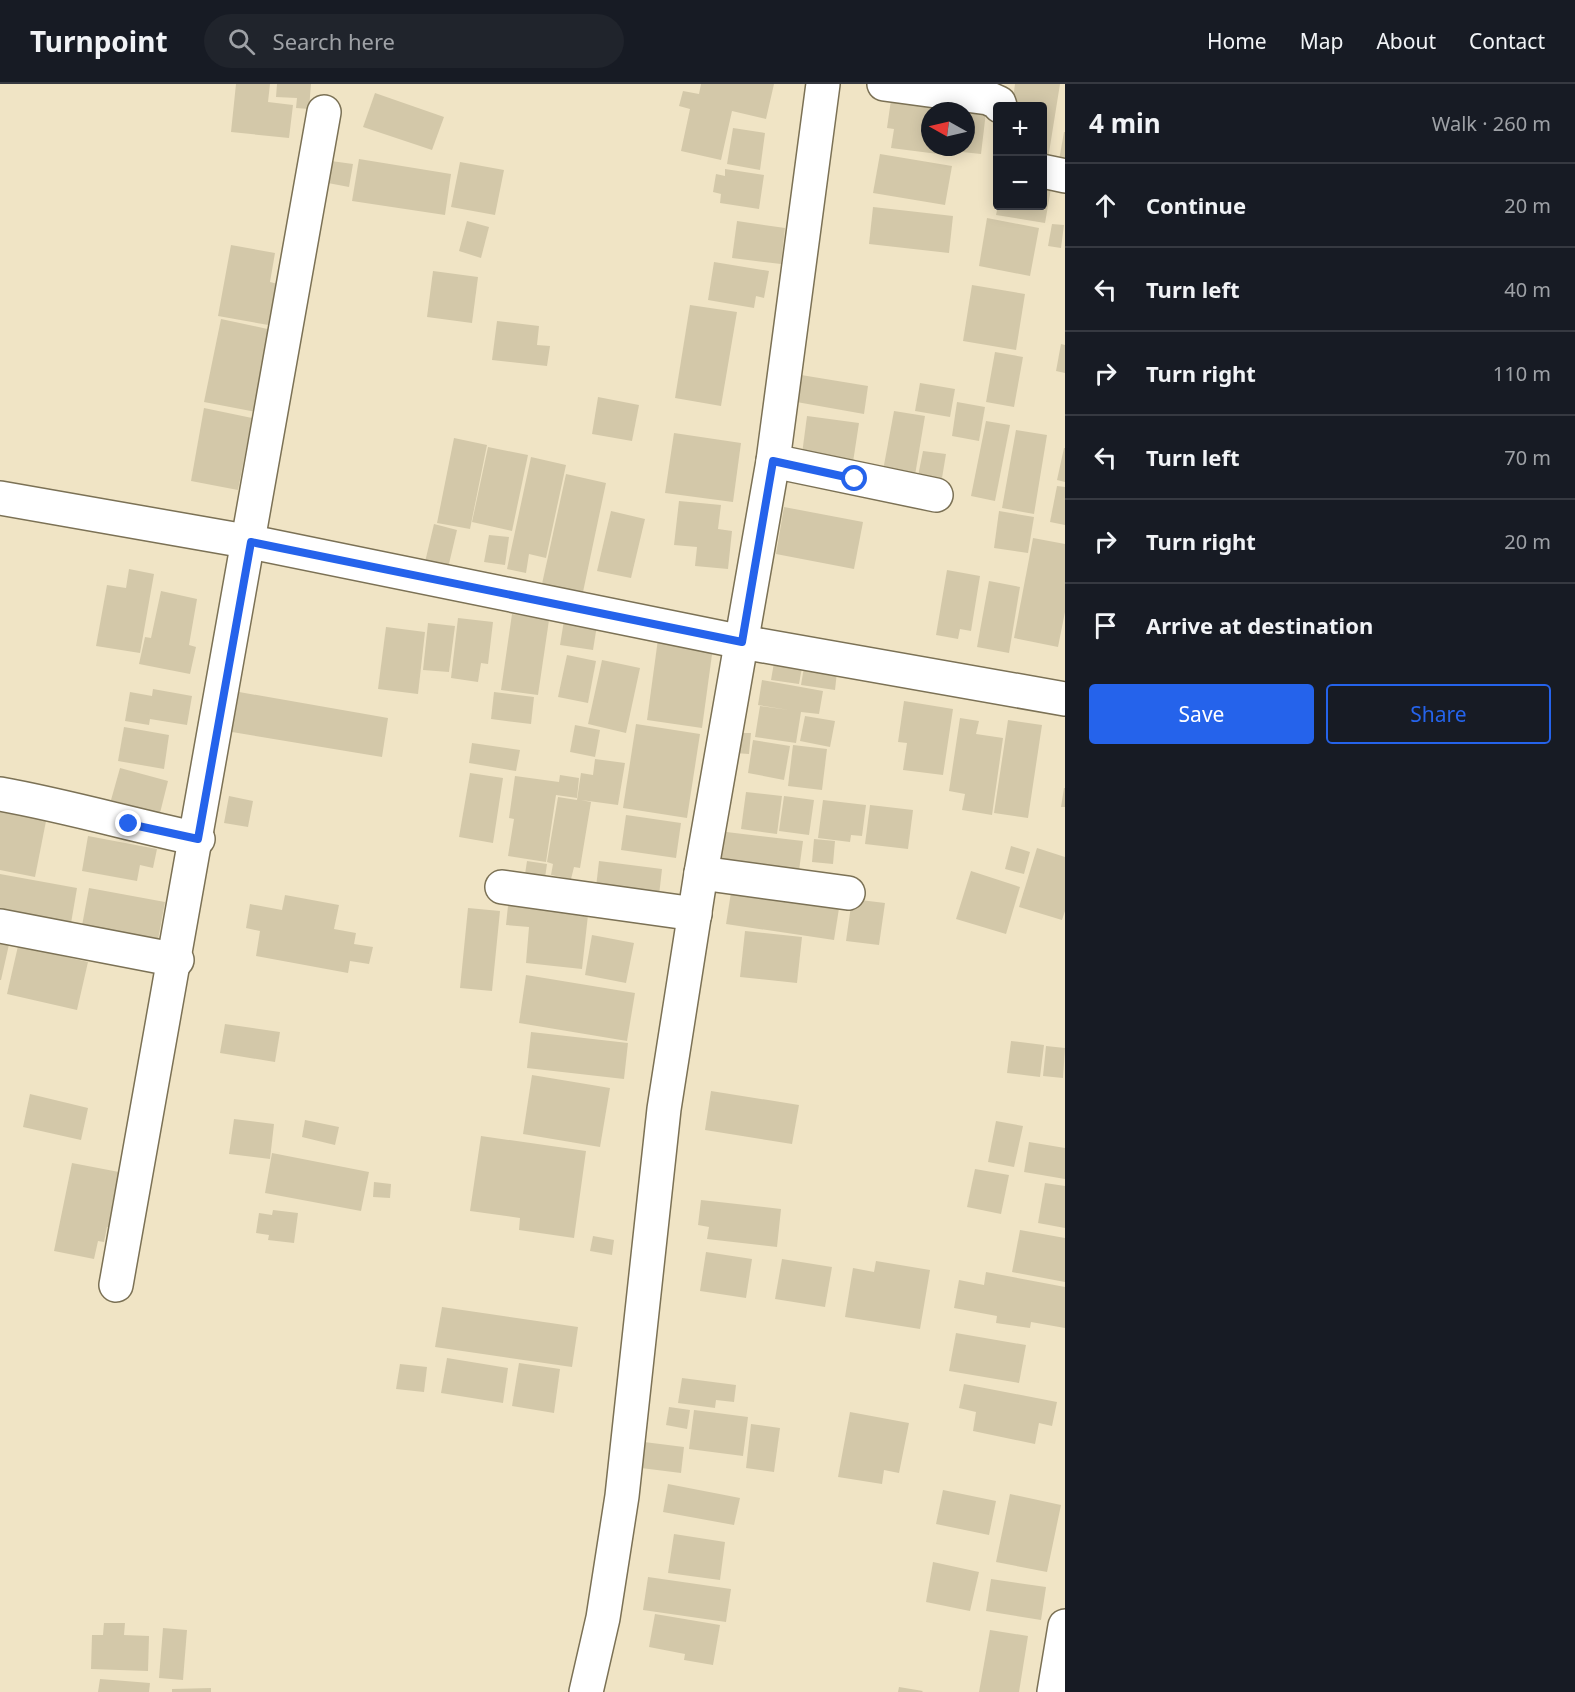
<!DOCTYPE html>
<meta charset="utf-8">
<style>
:root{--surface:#171b24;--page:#20242c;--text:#f1f3f6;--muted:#9ea1a6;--line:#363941;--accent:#2563eb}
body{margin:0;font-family:"Noto Sans",sans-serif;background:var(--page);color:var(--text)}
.controls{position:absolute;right:18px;top:18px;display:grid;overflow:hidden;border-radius:6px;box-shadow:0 3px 15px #0003}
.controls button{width:54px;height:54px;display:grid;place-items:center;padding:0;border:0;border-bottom:2px solid var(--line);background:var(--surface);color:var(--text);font:30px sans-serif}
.compass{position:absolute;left:921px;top:18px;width:54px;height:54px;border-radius:50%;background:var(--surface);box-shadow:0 3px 15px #0003;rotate:278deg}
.stop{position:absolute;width:18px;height:18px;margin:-14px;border:4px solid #2563eb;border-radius:50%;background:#fff}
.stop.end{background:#2563eb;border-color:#fff;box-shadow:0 2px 6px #0008}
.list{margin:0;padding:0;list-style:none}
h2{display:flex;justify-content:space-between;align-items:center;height:78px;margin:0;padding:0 24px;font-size:26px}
h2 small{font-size:20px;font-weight:400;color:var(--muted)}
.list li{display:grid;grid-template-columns:39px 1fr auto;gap:18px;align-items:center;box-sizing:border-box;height:84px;padding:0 24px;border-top:2px solid var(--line)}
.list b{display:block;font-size:22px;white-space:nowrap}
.list em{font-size:20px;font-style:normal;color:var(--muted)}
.actions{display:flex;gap:12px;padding:18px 24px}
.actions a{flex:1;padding:14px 0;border:2px solid var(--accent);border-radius:6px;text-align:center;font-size:21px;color:var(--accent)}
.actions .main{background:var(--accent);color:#fff}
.icon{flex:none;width:33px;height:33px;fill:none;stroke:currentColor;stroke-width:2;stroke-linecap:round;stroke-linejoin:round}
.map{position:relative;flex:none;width:1065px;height:1608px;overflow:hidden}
header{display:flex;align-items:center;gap:36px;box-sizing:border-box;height:84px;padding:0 30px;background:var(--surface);border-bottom:2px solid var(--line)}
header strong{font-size:28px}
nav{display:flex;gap:33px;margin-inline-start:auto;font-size:21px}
.search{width:420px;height:54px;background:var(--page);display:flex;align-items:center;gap:15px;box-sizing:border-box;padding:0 21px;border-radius:33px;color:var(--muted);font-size:22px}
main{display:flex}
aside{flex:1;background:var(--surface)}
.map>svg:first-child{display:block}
</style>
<header>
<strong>Turnpoint</strong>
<div class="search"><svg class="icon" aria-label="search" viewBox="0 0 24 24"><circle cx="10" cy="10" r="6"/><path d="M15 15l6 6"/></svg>Search here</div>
<nav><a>Home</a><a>Map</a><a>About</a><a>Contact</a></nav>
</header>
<main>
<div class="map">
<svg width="1065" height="1608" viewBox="0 0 1065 1608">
<rect width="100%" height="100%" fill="#f0e4c5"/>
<g fill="#d3c8a9">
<polygon points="236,0 270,0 268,18 293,21 289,54 231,48"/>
<polygon points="277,0 311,0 309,25 296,24 297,14 276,13"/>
<polygon points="701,0 774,0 766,35 732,27 721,76 681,67 690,25 679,22 683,7 699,10"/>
<polygon points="1015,0 1060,0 1047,81 1042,81 1042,22 1012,22"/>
<polygon points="375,9 444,33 432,66 363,43"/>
<polygon points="891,16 944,23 944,27 930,27 930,63 939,63 938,70 891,64 894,45 887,44"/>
<polygon points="948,23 986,28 981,70 943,66 943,63 966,63 966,27 948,27"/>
<polygon points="733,44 765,49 760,86 727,80"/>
<polygon points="1064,48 1065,48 1065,83 1058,82"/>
<polygon points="880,70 952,82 945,121 873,109"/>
<polygon points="359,75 451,90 445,131 352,117"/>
<polygon points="331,77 353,80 349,103 328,99"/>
<polygon points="460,78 504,86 495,131 451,123"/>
<polygon points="725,85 764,91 759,125 720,119 721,110 713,108 716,90 725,92"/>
<polygon points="1042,91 1053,93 1045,139 996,131 998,122 1042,122"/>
<polygon points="873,123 953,132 949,169 869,160"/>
<polygon points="987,134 1039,144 1030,192 979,182"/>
<polygon points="467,137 489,143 481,174 459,167"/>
<polygon points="737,137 785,144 781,180 732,174"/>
<polygon points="1052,140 1064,141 1061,164 1048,162"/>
<polygon points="231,161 275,169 270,198 282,201 274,242 218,232"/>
<polygon points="714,178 769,187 764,214 756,212 754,224 708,216"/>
<polygon points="433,187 478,193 472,239 427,233"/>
<polygon points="972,201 1025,210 1016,266 963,257"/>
<polygon points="690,221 737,228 721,322 675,314"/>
<polygon points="221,235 272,246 256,328 204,318"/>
<polygon points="497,237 539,242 537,261 550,262 547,282 492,276"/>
<polygon points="1061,260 1065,261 1065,289 1056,287"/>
<polygon points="995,268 1023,273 1014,323 986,318"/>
<polygon points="795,290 868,302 864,330 791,317"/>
<polygon points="920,299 955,305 950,333 915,327"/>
<polygon points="598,313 639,321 632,357 592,350"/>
<polygon points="957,318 985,323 979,357 952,352"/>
<polygon points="204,324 252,334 238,406 191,397"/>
<polygon points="894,327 925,332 914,397 882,392"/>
<polygon points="807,332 859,339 853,378 802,370"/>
<polygon points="986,337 1010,341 995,417 971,412"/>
<polygon points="1016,346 1047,351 1034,430 1002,424"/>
<polygon points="674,349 741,359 733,418 665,409"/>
<polygon points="454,354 487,361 470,445 437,439"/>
<polygon points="488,363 528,371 512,447 472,438"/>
<polygon points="1064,364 1065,364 1065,398 1057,396"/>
<polygon points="923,367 946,370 941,400 917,397"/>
<polygon points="531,373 566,381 546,474 529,470 526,489 507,485"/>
<polygon points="566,390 606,399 583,508 542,500"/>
<polygon points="1057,402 1065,403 1065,441 1050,438"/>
<polygon points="679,417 721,421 718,445 732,447 728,485 695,482 697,463 674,461"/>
<polygon points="784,423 863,438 854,485 776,470"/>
<polygon points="611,427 645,435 631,494 597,487"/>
<polygon points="999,427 1034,433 1028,469 994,464"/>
<polygon points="434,440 457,446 448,484 425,478"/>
<polygon points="489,451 509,453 505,481 484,478"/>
<polygon points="1033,454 1065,460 1065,528 1058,563 1014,554"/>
<polygon points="129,485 154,490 140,569 96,562 107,501 126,504"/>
<polygon points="947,486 980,492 971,547 960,545 958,555 936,551"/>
<polygon points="989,497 1020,503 1009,569 977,563"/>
<polygon points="161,507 197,515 189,561 196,563 190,590 139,580 145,553 151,554"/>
<polygon points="512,530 549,536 538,611 501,606"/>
<polygon points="565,530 598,535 593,566 560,561"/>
<polygon points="458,534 493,538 488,580 481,579 478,598 451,594"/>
<polygon points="428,539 455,542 449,588 423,586"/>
<polygon points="386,543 425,548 418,610 378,605"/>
<polygon points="658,555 713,563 702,644 647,636"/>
<polygon points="567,571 596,577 588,619 558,613"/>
<polygon points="775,573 803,578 799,600 771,596"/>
<polygon points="602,576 640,584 626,649 588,640"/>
<polygon points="804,583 837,588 835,606 801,601"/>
<polygon points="762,596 823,607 819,630 801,628 796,659 755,653 760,622 789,626 758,621"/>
<polygon points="153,605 192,612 187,641 150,635 149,641 125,637 130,608 152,612"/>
<polygon points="239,608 388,634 382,673 232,648"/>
<polygon points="494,608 534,613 531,640 491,635"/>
<polygon points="904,617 953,625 943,691 903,686 907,659 898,658"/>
<polygon points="805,632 835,637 830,663 800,657"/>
<polygon points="960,634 979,637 976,650 1003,654 992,731 962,726 965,710 949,707"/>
<polygon points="1008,636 1042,641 1028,734 994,729"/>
<polygon points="636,640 700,650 687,734 623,724"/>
<polygon points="575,641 600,646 595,673 570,668"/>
<polygon points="124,643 169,651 164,685 118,677"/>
<polygon points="737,649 751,649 749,670 735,669"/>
<polygon points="753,656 790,662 784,696 748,689"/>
<polygon points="472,659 520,666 516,687 469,679"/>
<polygon points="793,661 827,665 822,706 788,702"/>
<polygon points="595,675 625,679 618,721 581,716 591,718 580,784 574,783 571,795 551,791 553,780 547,778 558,713 577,716 581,689 593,691"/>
<polygon points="120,684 168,697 160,729 111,716"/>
<polygon points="470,689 503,694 493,759 459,753"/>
<polygon points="560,691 579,694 577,714 556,711 546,778 508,772 514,735 509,734 515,692 559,698"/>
<polygon points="1064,704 1065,704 1065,723 1061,723"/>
<polygon points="746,708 782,712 777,750 741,745"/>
<polygon points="229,712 253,717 248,743 224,739"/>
<polygon points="784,712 814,716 809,751 779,747"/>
<polygon points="823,716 866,721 862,752 851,751 850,758 818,754"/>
<polygon points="870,721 913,726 908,765 865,760"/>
<polygon points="0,723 47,732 35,793 0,786"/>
<polygon points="626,731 681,739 676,774 621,766"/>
<polygon points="718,747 803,757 798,794 714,784"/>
<polygon points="88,752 157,765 153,784 140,781 137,797 82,787"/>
<polygon points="814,755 835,757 833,780 812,778"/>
<polygon points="1011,762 1030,768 1024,790 1005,785"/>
<polygon points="1037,764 1065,773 1065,827 1062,836 1019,823"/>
<polygon points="527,777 547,780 544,801 524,797"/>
<polygon points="599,777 662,785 658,820 595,812"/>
<polygon points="971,787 1020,803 1006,850 956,835"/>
<polygon points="0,790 77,804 69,851 0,839"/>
<polygon points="732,802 840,818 834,856 726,840"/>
<polygon points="89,804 165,818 157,861 81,847"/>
<polygon points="285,811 339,821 334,845 356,849 354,860 373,863 369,880 350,877 348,889 256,872 260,847 246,844 250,820 282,826"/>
<polygon points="509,812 589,822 582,885 526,879 529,843 506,841"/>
<polygon points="852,815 885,819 879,861 846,857"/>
<polygon points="468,824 500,827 492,907 460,904"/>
<polygon points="745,847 802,853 797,899 740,893"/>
<polygon points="592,851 634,859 626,899 585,891"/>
<polygon points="0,854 10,856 1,896 0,896"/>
<polygon points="18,862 88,878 77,926 7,910"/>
<polygon points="526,891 635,909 627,957 519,939"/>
<polygon points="225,940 280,948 275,978 220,969"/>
<polygon points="531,948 628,959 624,995 527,984"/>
<polygon points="1011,957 1044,961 1040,993 1007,989"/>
<polygon points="1046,962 1065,964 1063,994 1043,992"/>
<polygon points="532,991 610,1004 600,1063 523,1050"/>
<polygon points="711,1007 799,1021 792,1060 705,1046"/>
<polygon points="30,1010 88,1024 81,1056 23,1043"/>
<polygon points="234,1035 274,1040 270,1075 229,1070"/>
<polygon points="305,1036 339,1043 335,1061 302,1053"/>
<polygon points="996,1037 1023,1042 1014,1083 988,1078"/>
<polygon points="481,1052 586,1067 574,1154 519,1146 520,1134 470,1127"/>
<polygon points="1029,1058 1065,1064 1065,1095 1024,1088"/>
<polygon points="272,1069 369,1088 361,1127 265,1109"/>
<polygon points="72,1079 119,1088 112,1121 121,1123 116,1145 107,1143 104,1158 98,1157 94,1175 54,1167"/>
<polygon points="975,1085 1009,1091 1001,1130 967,1123"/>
<polygon points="374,1098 391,1100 390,1114 373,1113"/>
<polygon points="1045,1099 1065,1102 1065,1144 1038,1139"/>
<polygon points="701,1116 781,1125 777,1163 707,1155 709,1143 698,1141"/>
<polygon points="273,1126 298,1129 294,1159 268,1156 269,1151 256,1149 259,1129 272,1131"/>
<polygon points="1020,1146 1065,1154 1065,1198 1012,1188"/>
<polygon points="593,1152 614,1156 612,1171 590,1167"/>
<polygon points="706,1168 752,1175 746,1214 700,1207"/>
<polygon points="782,1175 832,1183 825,1223 775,1215"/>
<polygon points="876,1177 930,1186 920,1245 845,1233 853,1184 874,1188"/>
<polygon points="986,1188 1065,1203 1065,1244 1031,1238 1030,1244 996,1239 997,1232 954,1224 959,1196 984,1201"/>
<polygon points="442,1223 578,1243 572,1283 435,1263"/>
<polygon points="956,1249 1026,1261 1019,1299 949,1287"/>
<polygon points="447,1274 508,1284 503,1319 441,1309"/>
<polygon points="519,1279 560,1285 554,1329 512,1322"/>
<polygon points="400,1280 427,1283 424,1308 396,1305"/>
<polygon points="682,1294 736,1301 734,1318 716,1316 715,1324 678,1319"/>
<polygon points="964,1300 1057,1318 1052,1342 1039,1339 1035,1360 973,1347 976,1328 959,1324"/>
<polygon points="669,1323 690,1326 687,1345 666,1341"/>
<polygon points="694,1326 748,1333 743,1372 689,1365"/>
<polygon points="850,1328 909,1339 899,1389 884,1386 882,1400 838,1393"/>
<polygon points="751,1340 780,1344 774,1388 746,1384"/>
<polygon points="644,1358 684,1363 681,1389 641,1384"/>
<polygon points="668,1400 740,1414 734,1441 663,1428"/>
<polygon points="943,1406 996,1417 989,1451 936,1440"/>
<polygon points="1010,1410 1061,1421 1047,1488 996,1478"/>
<polygon points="674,1450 725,1458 720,1496 668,1489"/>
<polygon points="933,1478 979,1488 970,1527 926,1518"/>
<polygon points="648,1493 731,1505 726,1538 643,1526"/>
<polygon points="991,1495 1046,1503 1041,1536 986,1527"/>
<polygon points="655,1530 720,1541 713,1581 684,1576 685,1570 649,1563"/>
<polygon points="104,1539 125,1539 124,1551 149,1552 148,1587 91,1585 92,1551 103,1551"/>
<polygon points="163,1544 187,1546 183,1596 159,1594"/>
<polygon points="990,1546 1028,1552 1019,1608 979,1608"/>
<polygon points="100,1595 150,1599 149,1608 98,1608"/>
<polygon points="899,1603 923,1607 922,1608 898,1608"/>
<polygon points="211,1604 211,1608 172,1608 172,1605"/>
</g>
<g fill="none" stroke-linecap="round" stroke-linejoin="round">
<defs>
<g id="minor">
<polyline points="884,0 988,14 999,19 1000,22"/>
<polyline points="1042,87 1065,92"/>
<polyline points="773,377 936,411"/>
<polyline points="0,414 251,458 742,558 1065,615"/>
<path d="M0 710C67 722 132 741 198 755"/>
<polyline points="701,789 848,809"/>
<polyline points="502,803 695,830"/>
<polyline points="0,842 177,876"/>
<path d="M116 1201C189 810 257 419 324 28"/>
<polyline points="586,1608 603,1534 622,1412 664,1025 701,789 773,377 823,0"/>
<polyline points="1054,1608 1065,1542"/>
</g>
</defs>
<use href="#minor" stroke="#7b7155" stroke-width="36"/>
<use href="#minor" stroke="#fff" stroke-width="33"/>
</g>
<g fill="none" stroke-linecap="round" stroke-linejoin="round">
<polyline stroke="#2563eb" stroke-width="8" points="129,740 198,755 251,458 742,558 773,377 855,395"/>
</g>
</svg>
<div class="controls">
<button>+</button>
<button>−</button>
</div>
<svg class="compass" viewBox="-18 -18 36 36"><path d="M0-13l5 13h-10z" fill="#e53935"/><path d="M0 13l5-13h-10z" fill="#9ea1a6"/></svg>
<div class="stop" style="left:855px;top:395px"></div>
<div class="stop end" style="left:129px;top:740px"></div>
</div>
<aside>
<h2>4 min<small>Walk · 260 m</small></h2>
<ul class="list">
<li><svg class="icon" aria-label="ahead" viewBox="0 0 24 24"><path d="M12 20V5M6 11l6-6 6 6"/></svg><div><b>Continue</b></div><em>20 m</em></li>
<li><svg class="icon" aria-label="left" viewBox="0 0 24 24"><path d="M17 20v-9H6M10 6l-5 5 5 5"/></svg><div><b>Turn left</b></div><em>40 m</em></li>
<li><svg class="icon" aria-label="right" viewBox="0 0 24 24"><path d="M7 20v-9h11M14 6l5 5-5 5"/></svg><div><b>Turn right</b></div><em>110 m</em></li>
<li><svg class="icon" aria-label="left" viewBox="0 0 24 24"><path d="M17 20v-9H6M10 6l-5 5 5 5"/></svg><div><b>Turn left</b></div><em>70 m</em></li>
<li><svg class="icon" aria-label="right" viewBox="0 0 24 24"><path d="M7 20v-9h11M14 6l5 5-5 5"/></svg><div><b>Turn right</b></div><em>20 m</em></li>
<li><svg class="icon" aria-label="arrive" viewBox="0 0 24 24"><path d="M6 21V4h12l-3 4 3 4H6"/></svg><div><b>Arrive at destination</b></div></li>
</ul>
<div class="actions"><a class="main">Save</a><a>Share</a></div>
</aside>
</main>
